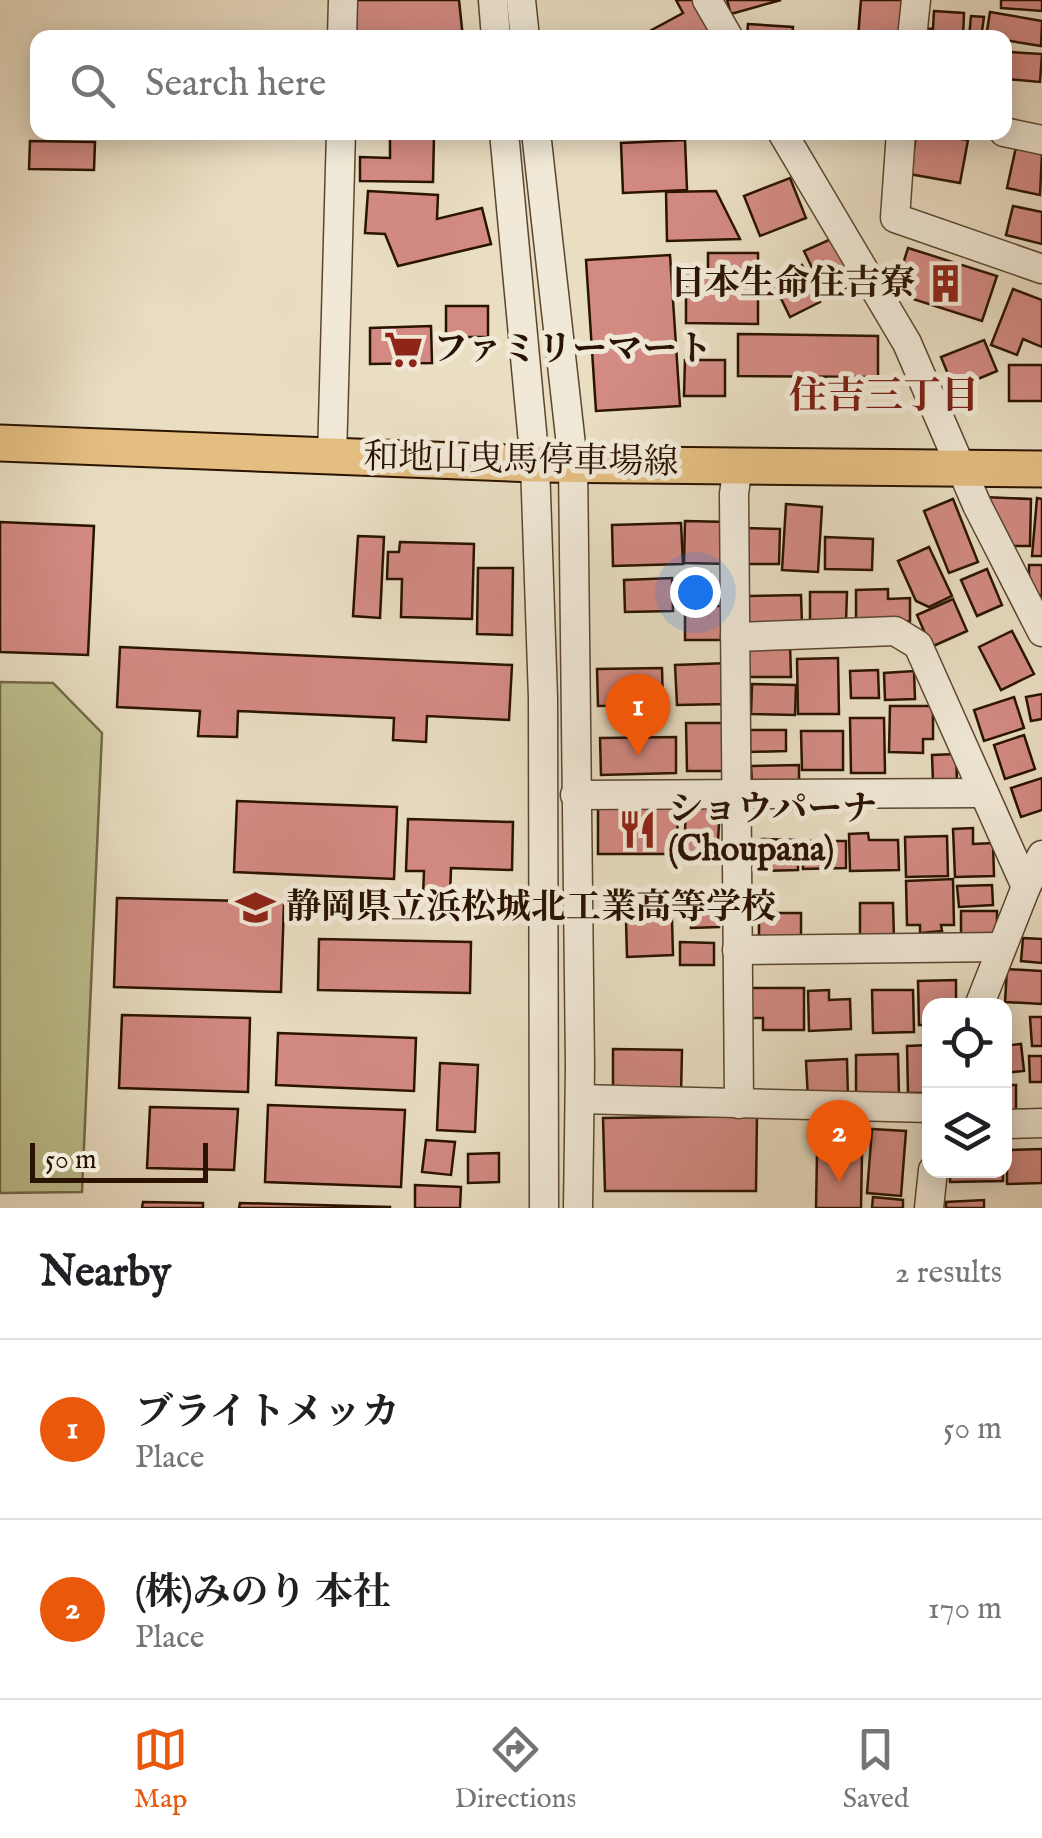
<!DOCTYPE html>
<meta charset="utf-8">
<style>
:root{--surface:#fff;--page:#f6f6f6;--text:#202124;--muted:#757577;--line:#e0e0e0;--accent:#ea580c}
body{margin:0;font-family:"IM FELL English","Noto Serif JP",serif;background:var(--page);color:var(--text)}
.controls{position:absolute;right:30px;bottom:30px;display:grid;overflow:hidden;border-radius:20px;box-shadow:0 5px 25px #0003}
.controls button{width:90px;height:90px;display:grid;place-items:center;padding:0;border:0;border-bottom:2px solid var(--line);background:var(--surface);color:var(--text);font:50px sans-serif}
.scale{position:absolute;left:30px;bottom:25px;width:178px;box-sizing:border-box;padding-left:10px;border:5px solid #2a1300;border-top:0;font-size:28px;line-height:35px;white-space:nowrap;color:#2a1300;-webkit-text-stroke:8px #f1e9d7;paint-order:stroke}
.you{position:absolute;left:695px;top:592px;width:35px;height:35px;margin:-25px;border:8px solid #fff;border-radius:50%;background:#1a73e8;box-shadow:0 0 0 15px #1a73e833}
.badge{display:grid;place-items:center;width:65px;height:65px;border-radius:50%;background:var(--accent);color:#fff;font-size:32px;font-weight:700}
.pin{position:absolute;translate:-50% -82px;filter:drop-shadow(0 2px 5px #0008)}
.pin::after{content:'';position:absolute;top:52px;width:35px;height:30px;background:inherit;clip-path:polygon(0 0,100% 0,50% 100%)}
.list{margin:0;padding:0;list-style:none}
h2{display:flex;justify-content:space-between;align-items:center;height:130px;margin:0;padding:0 40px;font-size:42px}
h2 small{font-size:32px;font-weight:400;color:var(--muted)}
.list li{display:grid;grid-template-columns:65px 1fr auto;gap:30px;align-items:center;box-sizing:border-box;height:180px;padding:0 40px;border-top:2px solid var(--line)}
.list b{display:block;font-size:38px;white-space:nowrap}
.list p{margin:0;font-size:32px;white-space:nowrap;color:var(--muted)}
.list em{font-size:32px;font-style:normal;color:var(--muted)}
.icon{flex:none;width:55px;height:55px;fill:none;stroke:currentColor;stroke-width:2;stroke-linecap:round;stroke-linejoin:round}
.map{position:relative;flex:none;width:1042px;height:1208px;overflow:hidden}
.search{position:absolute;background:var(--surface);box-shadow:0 5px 25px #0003;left:30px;right:30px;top:30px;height:110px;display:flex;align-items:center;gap:25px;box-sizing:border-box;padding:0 35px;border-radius:20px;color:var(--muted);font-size:38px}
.sheet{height:490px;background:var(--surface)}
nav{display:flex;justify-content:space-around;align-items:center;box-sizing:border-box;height:140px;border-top:2px solid var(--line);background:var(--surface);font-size:28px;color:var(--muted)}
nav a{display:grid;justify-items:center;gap:5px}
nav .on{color:var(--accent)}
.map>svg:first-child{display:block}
</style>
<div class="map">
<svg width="1042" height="1208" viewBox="0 0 1042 1208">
<rect width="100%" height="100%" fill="#e9ddc2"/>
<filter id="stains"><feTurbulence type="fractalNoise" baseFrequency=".002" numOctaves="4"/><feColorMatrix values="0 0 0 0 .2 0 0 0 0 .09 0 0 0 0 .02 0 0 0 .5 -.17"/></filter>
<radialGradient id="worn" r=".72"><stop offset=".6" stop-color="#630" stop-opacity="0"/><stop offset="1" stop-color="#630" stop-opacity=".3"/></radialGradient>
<polygon fill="#bdbf8e" stroke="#746947" stroke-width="2.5" points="0,682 53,683 102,733 82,1192 0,1193"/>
<g fill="#d38a83" stroke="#2a1300" stroke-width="2.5">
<polygon points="353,0 459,0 463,38 353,38"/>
<polygon points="676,0 700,0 720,38 651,38 648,32 683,13"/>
<polygon points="727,0 781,0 731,14"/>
<polygon points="861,0 907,0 904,38 858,38"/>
<polygon points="1001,0 1042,0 1042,11 1001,8"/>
<polygon points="934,11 964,13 963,38 922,38 923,28 933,29"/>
<polygon points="990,12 1042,21 1041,46 986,37"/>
<polygon points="971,16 984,17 981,38 969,38"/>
<polygon points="748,24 793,27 792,38 747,38"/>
<polygon points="1009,52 1042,54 1040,82 1007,79"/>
<polygon points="917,132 968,140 960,183 909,174"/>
<polygon points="390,135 434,136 433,182 360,181 360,157 390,158"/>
<polygon points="685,140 687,190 623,193 621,143"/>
<polygon points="30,141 95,142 94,170 29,169"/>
<polygon points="1016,147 1042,153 1040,195 1007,188"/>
<polygon points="790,178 806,218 760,236 744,196"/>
<polygon points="368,191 438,195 437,219 482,208 491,244 398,266 385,234 365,233"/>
<polygon points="716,191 740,239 667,241 666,192"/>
<polygon points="1013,206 1042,212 1042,244 1006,235"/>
<polygon points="838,236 860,282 826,297 804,251"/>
<polygon points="908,248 997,276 982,321 894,293"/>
<polygon points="708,253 758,253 758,324 686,323 686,276 708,276"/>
<polygon points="670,255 680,406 596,411 586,260"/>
<polygon points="802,265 820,302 790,317 772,280"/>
<polygon points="1013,289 1042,300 1042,347 1023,339 1017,355 991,345"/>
<rect x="446" y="306" width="42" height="31"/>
<polygon points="431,326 432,363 370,364 370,328"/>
<polygon points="738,334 878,336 878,377 738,376"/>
<polygon points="984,340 997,371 954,389 941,357"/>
<polygon points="685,360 725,360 725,396 684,396"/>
<rect x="1009" y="365" width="33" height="36"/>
<polygon points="983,497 1031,499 1030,546 1008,546"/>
<polygon points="1037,498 1042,499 1042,556 1032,556"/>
<polygon points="953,499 978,562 949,573 924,511"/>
<polygon points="786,504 822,507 818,572 782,570"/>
<polygon points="685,521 729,522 728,564 684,563"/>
<polygon points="0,522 94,526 88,655 0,652"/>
<polygon points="681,523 683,564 613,566 612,525"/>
<polygon points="741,528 780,529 779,564 740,564"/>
<polygon points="358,536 384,537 380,618 353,616"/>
<polygon points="825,537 873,539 872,570 825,569"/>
<polygon points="400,542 474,544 472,619 401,617 402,579 387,579 388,552 399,552"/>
<polygon points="929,547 952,596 929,607 916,601 898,561"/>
<polygon points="1029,565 1042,565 1042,596 1029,595"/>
<polygon points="478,568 513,568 512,635 477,634"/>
<polygon points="987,569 1002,605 977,616 961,580"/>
<polygon points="685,573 710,573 710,606 728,606 727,640 685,640"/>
<polygon points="672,578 673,611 625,612 624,580"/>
<polygon points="888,589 888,599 910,598 910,621 856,622 856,590"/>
<polygon points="810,592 847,592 846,622 810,621"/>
<polygon points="801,595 802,625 747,626 747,596"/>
<polygon points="953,599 967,631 931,647 917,615"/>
<polygon points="1012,631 1034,674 1001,690 979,647"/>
<polygon points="790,644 791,677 747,677 746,645"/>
<polygon points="120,647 512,665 509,720 427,716 426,742 393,740 394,718 238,711 237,737 198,736 200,711 117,707"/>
<polygon points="838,658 839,714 798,714 797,659"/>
<polygon points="729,663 730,704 677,705 675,665"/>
<polygon points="662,668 663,705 598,706 597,669"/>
<polygon points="878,670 879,698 851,698 850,671"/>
<polygon points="914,671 915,699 885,700 884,673"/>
<polygon points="752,684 796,685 795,715 751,714"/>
<polygon points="1042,694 1042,719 1031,721 1026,697"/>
<polygon points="1014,697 1024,728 984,741 974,710"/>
<polygon points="890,706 933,706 933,739 923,739 923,753 889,752"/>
<polygon points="850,718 884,718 885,773 851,773"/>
<polygon points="686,723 728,723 729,771 687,771"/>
<polygon points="750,730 786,730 786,751 750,752"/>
<polygon points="801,731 843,731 843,770 802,770"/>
<polygon points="1024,735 1035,769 1005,779 994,745"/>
<polygon points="676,737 676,773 601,775 600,738"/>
<polygon points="956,754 957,781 933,782 932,755"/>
<polygon points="799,765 799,783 752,783 751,766"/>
<polygon points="1042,778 1042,810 1021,817 1011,788"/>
<polygon points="237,801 397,807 394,879 234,872"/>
<polygon points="686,805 720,807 717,858 684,856"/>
<polygon points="677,806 678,854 598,854 598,807"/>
<polygon points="408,819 513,822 512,870 451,868 450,896 423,895 424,871 406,871"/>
<polygon points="973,828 973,844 993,843 994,876 955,877 953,829"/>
<polygon points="868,833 869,840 898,840 899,870 850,871 849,834"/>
<polygon points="947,836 948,876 906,877 905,837"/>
<polygon points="762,839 798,840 798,870 762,871"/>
<polygon points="803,841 846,841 846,868 803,869"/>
<polygon points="953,879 954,925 941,925 942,931 920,933 920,925 907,925 906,881"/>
<polygon points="992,885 993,905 959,907 957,886"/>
<polygon points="703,893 719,893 719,927 691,928 691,903 703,903"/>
<polygon points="117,898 284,902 281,992 114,987"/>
<polygon points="860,903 893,903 894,940 860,941"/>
<rect x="961" y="911" width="36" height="30"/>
<rect x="759" y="913" width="42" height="28"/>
<polygon points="672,919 673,955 627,957 626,920"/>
<polygon points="1023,938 1042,939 1042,963 1021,961"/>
<polygon points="319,939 471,942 470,993 318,990"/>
<polygon points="680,942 714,943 714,965 680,965"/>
<polygon points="1007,969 1042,971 1042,1004 1005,1002"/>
<polygon points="956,980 956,1006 930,1006 930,1025 919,1025 918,981"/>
<polygon points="748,988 804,988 804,1030 763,1030 763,1018 748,1018"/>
<polygon points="829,990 829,1000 850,999 851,1029 809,1031 808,991"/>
<polygon points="872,990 913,990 914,1032 873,1033"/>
<polygon points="122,1015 250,1018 248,1092 119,1088"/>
<polygon points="1030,1017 1042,1017 1042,1046 1032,1046"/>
<polygon points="278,1033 416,1038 414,1091 276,1085"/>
<polygon points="1021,1044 1024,1071 1004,1073 1004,1046"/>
<polygon points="930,1045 930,1093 908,1093 907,1046"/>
<polygon points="613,1049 682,1050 681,1094 613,1093"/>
<polygon points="898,1054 899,1096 856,1096 856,1055"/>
<polygon points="1029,1056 1042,1056 1042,1082 1030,1082"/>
<polygon points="847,1059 848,1098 808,1100 806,1061"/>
<polygon points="440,1063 478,1065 475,1132 437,1130"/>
<polygon points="1004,1085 1016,1085 1016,1117 1004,1116"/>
<polygon points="268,1105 405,1110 401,1187 265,1182"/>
<polygon points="150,1107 238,1109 234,1170 147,1168"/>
<polygon points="757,1116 756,1191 605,1191 603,1118"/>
<polygon points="872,1129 906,1131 901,1196 867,1193"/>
<polygon points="426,1140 455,1142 451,1175 422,1172"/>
<polygon points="1042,1149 1042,1183 1007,1184 1007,1150"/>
<polygon points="499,1153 499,1182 468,1183 468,1154"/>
<polygon points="817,1154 862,1155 861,1208 816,1208"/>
<polygon points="950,1170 1003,1170 1003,1181 950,1182"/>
<polygon points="415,1185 461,1187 460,1208 415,1208"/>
<polygon points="873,1197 903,1200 903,1208 872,1208"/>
<polygon points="984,1200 984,1208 946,1208 946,1202"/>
<polygon points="143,1202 203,1203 203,1208 142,1208"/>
<polygon points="240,1203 390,1207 390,1208 239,1208"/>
</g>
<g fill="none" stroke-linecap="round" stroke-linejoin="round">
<defs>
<g id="minor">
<polyline points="493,0 496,38"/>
<polyline points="521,0 525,38"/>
<polyline points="707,0 729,38"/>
<polyline points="342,38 343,0"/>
<polyline points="912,38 916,0"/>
<polyline points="504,132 535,464 543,698 544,1208"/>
<polyline points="536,132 573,463 580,1067 578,1208"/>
<polyline points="782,132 907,343 977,505 1042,632"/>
<polyline points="901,132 895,218 1042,269"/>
<polyline points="1004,132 1042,140"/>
<polyline points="332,458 341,132"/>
<polyline points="738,464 734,494 739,1104"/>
<polyline points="735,637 895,631 918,645 1026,887"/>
<polyline points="575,795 983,793"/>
<polyline points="737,950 1001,947"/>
<polyline points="979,1006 1026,887 1042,855"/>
<polyline points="580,1099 930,1108"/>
<polyline points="1004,1124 1042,1123"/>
<polyline points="929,1208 933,1170"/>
</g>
<polyline id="major" points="0,443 535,464 1042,469"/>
</defs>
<use href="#minor" stroke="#5a4630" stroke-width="31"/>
<use href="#major" stroke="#2a1300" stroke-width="39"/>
<use href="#minor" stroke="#f1e9d7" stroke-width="28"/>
<use href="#major" stroke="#e4be81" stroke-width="35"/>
</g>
<defs>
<symbol id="building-bare" viewBox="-9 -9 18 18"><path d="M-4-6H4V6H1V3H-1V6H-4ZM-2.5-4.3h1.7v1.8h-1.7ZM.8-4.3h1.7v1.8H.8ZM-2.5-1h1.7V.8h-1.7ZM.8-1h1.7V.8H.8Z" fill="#8f2418" stroke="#f1e9d7" stroke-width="2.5" paint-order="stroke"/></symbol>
<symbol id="supermarket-bare" viewBox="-9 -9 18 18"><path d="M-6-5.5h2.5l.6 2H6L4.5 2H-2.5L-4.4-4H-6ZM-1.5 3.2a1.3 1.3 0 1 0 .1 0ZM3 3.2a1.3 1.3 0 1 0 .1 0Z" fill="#8f2418" stroke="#f1e9d7" stroke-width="2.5" paint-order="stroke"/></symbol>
<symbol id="restaurant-bare" viewBox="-9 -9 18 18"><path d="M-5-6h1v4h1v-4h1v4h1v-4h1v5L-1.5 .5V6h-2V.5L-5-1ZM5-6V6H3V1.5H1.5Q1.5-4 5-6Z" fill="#8f2418" stroke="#f1e9d7" stroke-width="2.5" paint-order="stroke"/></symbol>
<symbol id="school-bare" viewBox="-9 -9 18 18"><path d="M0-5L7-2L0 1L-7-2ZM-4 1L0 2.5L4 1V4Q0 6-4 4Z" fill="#8f2418" stroke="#f1e9d7" stroke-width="2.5" paint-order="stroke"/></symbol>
</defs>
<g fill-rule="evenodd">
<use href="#building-bare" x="918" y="256" width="55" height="55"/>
<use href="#supermarket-bare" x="376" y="322" width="55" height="55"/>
<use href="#restaurant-bare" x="610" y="802" width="55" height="55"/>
<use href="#school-bare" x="228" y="880" width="55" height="55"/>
</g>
<g text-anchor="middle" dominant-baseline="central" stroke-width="10" stroke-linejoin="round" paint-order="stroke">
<g font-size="35" font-weight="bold" fill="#2a1300" stroke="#f1e9d7" text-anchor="start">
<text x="915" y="284" text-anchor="end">日本生命住吉寮</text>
<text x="433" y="350">ファミリーマート</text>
<text x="668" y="810">ショウパーナ<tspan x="668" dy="40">(Choupana)</tspan></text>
<text x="286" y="908">静岡県立浜松城北工業高等学校</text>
</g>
<g font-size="35" fill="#2a1300" stroke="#f1e9d7">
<text transform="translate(521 461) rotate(1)">和地山曳馬停車場線</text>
</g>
<g font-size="38" font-weight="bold" fill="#7a1f14" stroke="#f1e9d7">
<text x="884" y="398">住吉三丁目</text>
</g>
</g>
<rect width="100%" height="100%" filter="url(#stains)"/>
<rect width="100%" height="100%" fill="url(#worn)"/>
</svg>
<div class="controls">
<button><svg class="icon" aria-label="locate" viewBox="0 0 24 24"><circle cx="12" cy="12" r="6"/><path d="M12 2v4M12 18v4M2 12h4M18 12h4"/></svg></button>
<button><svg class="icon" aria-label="layers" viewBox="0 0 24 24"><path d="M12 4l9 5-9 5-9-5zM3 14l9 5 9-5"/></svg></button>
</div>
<div class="scale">50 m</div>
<div class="you"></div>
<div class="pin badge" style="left:638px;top:756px">1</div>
<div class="pin badge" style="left:839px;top:1182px">2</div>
<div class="search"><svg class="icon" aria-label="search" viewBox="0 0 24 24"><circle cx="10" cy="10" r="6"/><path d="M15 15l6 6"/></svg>Search here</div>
</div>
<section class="sheet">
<h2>Nearby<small>2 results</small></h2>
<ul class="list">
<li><span class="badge">1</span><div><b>ブライトメッカ</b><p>Place</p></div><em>50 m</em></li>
<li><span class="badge">2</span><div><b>(株)みのり 本社</b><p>Place</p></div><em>170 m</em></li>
</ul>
</section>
<nav>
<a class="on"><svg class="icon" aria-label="map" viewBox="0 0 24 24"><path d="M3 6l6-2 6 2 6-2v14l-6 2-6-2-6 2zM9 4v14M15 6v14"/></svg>Map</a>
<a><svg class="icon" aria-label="directions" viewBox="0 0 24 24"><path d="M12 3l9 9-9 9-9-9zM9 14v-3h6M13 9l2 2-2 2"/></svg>Directions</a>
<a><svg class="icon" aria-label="saved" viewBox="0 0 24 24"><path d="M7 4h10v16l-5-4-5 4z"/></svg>Saved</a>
</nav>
